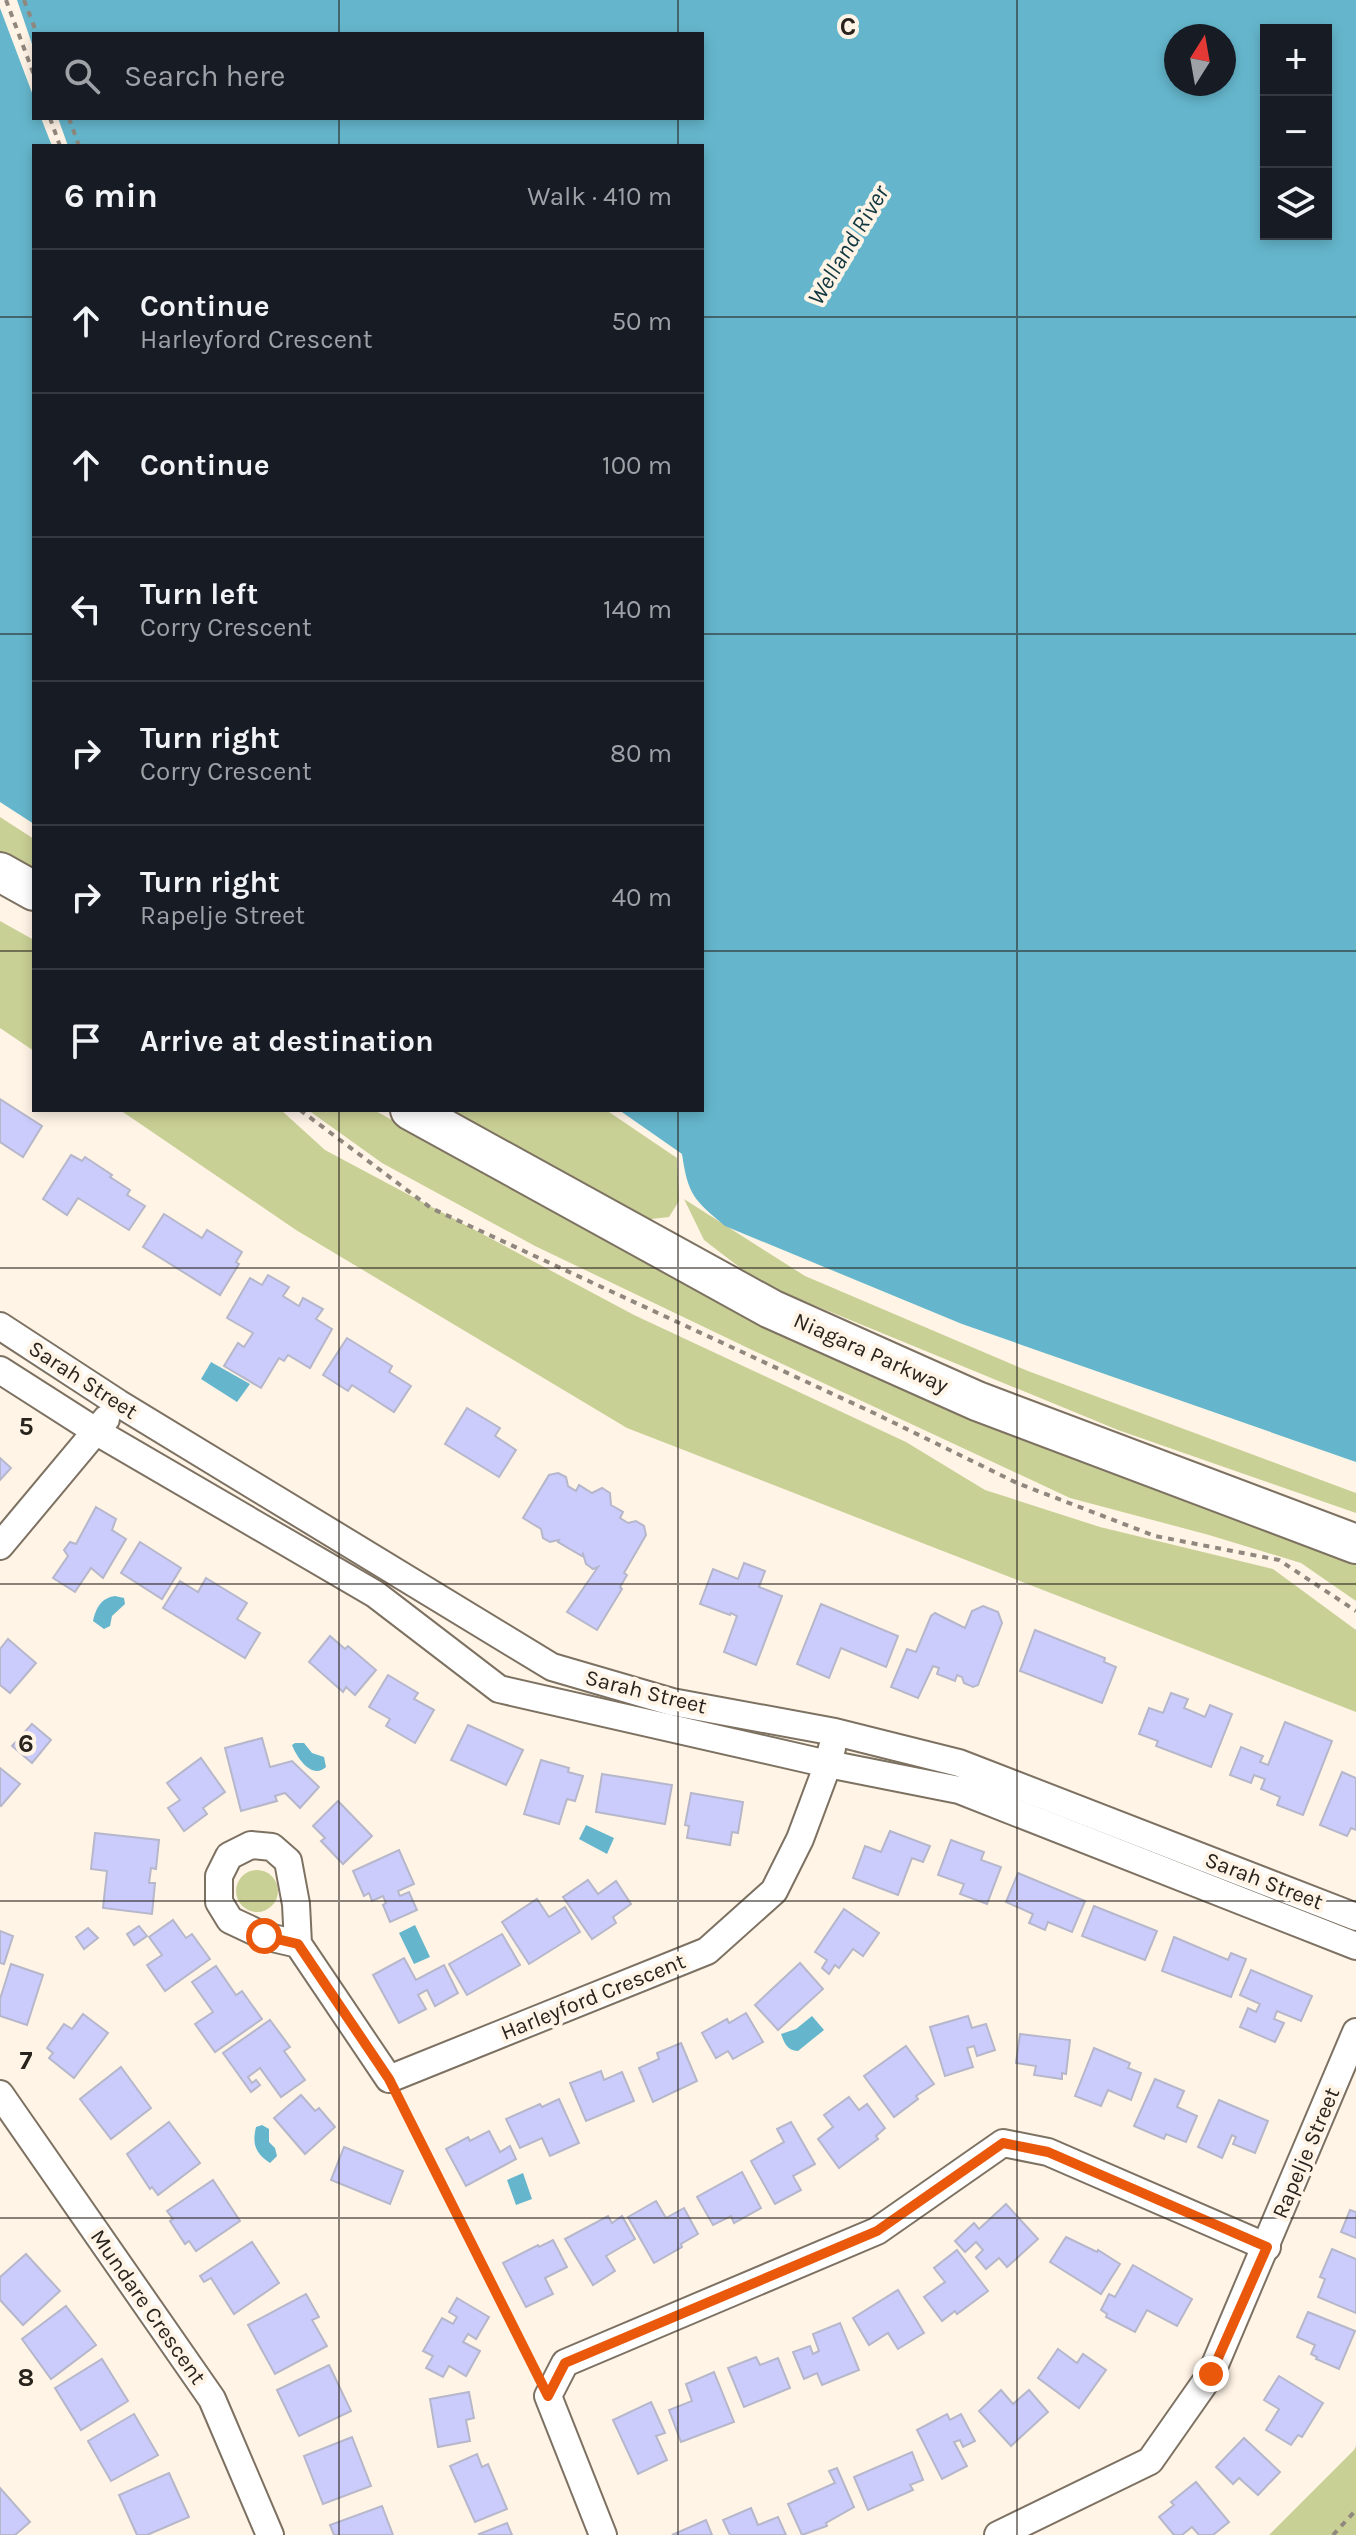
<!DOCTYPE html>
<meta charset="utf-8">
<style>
:root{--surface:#171b24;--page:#20242c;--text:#f1f3f6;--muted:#9ea1a6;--line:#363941}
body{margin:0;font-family:Karla,sans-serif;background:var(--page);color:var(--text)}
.controls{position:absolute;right:24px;top:24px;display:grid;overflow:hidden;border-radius:0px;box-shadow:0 4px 12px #0003}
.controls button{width:72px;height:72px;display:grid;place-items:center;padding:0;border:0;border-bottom:2px solid var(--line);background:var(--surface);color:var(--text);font:40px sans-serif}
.compass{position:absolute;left:1164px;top:24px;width:72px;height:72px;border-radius:50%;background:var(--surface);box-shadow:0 4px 12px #0003;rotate:11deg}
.stop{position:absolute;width:24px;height:24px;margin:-18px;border:6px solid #ea580c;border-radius:50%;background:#fff}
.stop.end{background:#ea580c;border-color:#fff;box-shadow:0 2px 8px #0008}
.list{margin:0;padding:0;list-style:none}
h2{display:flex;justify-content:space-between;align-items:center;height:104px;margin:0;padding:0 32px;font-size:34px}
h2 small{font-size:26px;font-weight:400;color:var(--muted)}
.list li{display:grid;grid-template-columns:52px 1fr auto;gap:24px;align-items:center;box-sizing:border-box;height:144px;padding:0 32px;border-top:2px solid var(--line)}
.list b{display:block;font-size:30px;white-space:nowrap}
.list p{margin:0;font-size:26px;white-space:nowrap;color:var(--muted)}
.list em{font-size:26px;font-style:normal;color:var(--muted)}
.icon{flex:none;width:44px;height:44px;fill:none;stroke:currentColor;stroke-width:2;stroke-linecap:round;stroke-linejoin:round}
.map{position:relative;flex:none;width:1356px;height:2535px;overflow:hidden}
.search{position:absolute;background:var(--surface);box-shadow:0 4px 12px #0003;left:32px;top:32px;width:672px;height:88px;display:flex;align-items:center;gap:20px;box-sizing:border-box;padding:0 28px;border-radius:0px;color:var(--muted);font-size:30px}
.panel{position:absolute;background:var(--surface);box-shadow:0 4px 12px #0003;left:32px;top:144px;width:672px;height:968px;border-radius:0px}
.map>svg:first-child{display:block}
</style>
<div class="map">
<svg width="1356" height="2535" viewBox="0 0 1356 2535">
<rect width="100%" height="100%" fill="#fff4e6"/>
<g fill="#c9d095">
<polygon points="0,817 34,839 34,870 0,851"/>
<polygon points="0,921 34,940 34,1051 0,1028"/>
<polygon points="120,1110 281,1110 325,1150 634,1315 906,1442 985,1490 1100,1527 1273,1569 1356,1630 1356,1712 627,1428 296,1230"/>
<polygon points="308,1110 374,1110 666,1272 838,1360 1087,1458 1356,1552 1356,1601 1301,1563 1209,1535 1070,1498 750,1349 535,1246 382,1163"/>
<polygon points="445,1110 606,1110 677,1158 679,1201 669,1217 643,1220"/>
<polygon points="684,1199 805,1276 1028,1371 1356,1493 1356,1513 1118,1430 760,1283 704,1240"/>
<circle cx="257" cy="1891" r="21"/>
<polygon points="1356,2446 1356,2535 1269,2535 1354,2450"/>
</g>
<g fill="#65b6cc" fill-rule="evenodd">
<path d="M17 0H1356V1462L962 1324 725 1226C694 1200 688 1195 682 1154L619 1110H702V146H68L58 118H702V34H34V50ZM1326 30V234H1266V30ZM1176 36H1224V84H1176Z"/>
<polygon points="0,8 34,98 34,118 41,118 52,146 34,146 34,824 0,802"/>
<polygon points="211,1362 250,1384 237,1402 201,1379"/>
<path d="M115 1596 124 1598 125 1604 112 1616 110 1626 104 1629 93 1621C96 1608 101 1598 115 1596Z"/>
<path d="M295 1743H304L312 1753 324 1757 326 1767C312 1780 297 1758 292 1745Z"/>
<polygon points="586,1825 614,1838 607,1854 579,1839"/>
<polygon points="415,1925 430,1957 414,1964 399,1933"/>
<path d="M812 2016 824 2030 798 2051C787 2051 784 2042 781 2034L796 2029Z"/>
<path d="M262 2125 269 2129V2142L275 2148 277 2156 270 2163C255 2153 252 2144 256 2127Z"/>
<polygon points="523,2173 532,2199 516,2205 507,2180"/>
</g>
<g fill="#cbcbfc" stroke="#b6b7ca" stroke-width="2">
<polygon points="0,1099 42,1126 23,1157 0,1142"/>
<polygon points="71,1155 82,1161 85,1157 112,1175 110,1177 130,1190 127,1195 145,1206 129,1230 78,1198 67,1215 43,1199"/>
<polygon points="164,1214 202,1238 207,1230 242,1252 236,1262 239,1264 220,1295 143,1247"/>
<polygon points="268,1275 289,1287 283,1296 299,1306 303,1298 323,1309 316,1319 332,1329 310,1368 288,1355 284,1361 279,1358 261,1388 224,1366 238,1343 244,1347 253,1333 227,1318 250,1278 262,1285"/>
<polygon points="347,1338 392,1366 389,1372 411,1386 394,1412 352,1385 348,1391 323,1375"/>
<polygon points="467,1408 500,1428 495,1436 516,1450 499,1477 445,1444"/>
<polygon points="0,1458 11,1468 0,1480"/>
<polygon points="558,1473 566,1477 568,1486 576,1491 579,1485 592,1493 602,1488 610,1493 611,1505 623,1512 620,1518 628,1523 636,1521 644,1526 646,1535 624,1573 627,1575 620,1587 622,1589 597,1630 567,1612 598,1567 593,1569 586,1564 583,1554 582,1556 558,1542 559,1540 550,1542 543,1538 541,1529 523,1518 549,1475"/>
<polygon points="96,1507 116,1519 112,1530 126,1539 103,1578 91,1568 75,1592 53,1578 68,1556 64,1550 70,1542 76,1544"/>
<polygon points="140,1542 181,1568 162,1599 121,1573"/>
<polygon points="744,1563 765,1571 759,1587 782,1596 756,1665 724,1652 737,1616 731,1613 730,1615 700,1604 713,1569 738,1579"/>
<polygon points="206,1578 247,1603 237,1619 260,1633 245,1658 163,1608 180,1581 198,1592"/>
<polygon points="821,1604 898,1636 886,1667 841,1648 829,1678 797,1664"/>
<polygon points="983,1606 998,1612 1002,1623 978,1685 973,1687 964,1683 962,1677 957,1675 955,1681 937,1674 939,1668 933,1666 918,1698 891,1687 907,1649 916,1652 931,1616 935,1613 965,1628 972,1611"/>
<polygon points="1035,1630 1105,1658 1104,1662 1116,1667 1102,1703 1020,1671"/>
<polygon points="330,1636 345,1649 348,1646 376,1670 355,1695 346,1687 343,1692 309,1662"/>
<polygon points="8,1639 36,1663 10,1693 0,1685 0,1649"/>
<polygon points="388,1675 418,1693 414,1699 434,1710 415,1743 386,1726 390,1719 369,1707"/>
<polygon points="1171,1693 1188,1699 1184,1708 1205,1717 1210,1705 1232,1714 1211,1767 1156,1746 1158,1741 1139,1734 1149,1708 1163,1713"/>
<polygon points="1285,1722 1332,1741 1303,1815 1277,1805 1280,1797 1261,1789 1265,1779 1254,1775 1251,1783 1230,1775 1241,1747 1263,1756 1260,1762 1268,1765"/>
<polygon points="32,1724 51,1740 32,1763 12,1746"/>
<polygon points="468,1725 523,1750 506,1785 451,1760"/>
<polygon points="262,1738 270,1767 292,1761 319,1787 300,1808 285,1793 275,1796 277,1801 241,1811 225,1748"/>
<polygon points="201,1758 225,1792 203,1808 207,1814 184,1831 168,1808 180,1800 167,1783"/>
<polygon points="541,1760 569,1768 568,1772 583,1776 575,1801 567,1799 559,1824 524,1814"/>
<polygon points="0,1768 20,1784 1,1806 0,1805"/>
<polygon points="1342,1772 1356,1778 1356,1830 1351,1828 1347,1836 1320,1825"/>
<polygon points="602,1774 672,1785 665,1824 596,1812"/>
<polygon points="691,1793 743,1802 738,1833 732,1832 730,1845 687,1838 689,1826 685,1825"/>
<polygon points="338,1801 372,1836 343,1864 321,1841 325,1838 313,1826"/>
<polygon points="890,1831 930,1846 923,1862 912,1858 898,1895 853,1878 865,1846 881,1852"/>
<polygon points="95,1833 159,1840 156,1869 151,1868 149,1883 155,1883 152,1914 103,1908 107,1871 91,1869"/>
<polygon points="951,1840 984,1852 981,1860 1001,1867 987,1904 960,1894 964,1884 938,1875"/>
<polygon points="399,1850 414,1884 398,1891 400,1896 409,1892 417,1910 390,1922 383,1905 386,1903 383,1896 372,1901 369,1893 364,1896 353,1871"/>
<polygon points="1018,1873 1085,1901 1072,1932 1048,1922 1045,1930 1029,1923 1033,1914 1006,1902"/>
<polygon points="588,1880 598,1894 616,1881 631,1904 613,1917 616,1923 592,1939 563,1897"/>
<polygon points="537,1899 549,1917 565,1907 580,1932 529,1964 502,1922"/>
<polygon points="1094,1906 1157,1931 1145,1960 1082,1936"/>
<polygon points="844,1909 879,1933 863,1956 853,1949 839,1968 835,1965 829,1974 822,1968 827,1960 815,1952"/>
<polygon points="173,1920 186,1938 192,1934 210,1959 165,1991 147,1965 162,1955 149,1937"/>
<polygon points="139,1926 147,1936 134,1945 127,1934"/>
<polygon points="88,1928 98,1938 84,1949 76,1937"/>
<polygon points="0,1931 13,1936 4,1964 0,1963"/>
<polygon points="502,1934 520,1965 467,1995 449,1964"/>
<polygon points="1174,1937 1228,1960 1231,1953 1246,1959 1231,1997 1162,1971"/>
<polygon points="404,1958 416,1980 444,1965 458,1993 435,2006 427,1990 418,1995 426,2009 399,2023 373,1975"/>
<polygon points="800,1963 823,1989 778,2030 755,2005"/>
<polygon points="11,1964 43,1975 27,2025 0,2016 0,1999"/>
<polygon points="216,1966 236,1995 242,1991 262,2019 215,2052 195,2024 213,2012 192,1982"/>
<polygon points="1251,1970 1312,1996 1301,2021 1277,2011 1274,2019 1284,2023 1275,2042 1240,2027 1248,2008 1256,2012 1260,2004 1240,1995"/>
<polygon points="746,2013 763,2042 733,2059 728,2051 716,2058 702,2033 727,2019 729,2023"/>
<polygon points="83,2014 108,2033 74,2078 49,2058 53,2053 47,2048 64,2024 72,2029"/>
<polygon points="968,2016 972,2028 986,2024 995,2050 977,2056 974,2046 967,2048 973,2067 945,2076 930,2027"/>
<polygon points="270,2020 290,2047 284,2051 305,2080 281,2097 260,2068 248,2077 252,2083 256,2080 260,2085 251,2092 223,2053"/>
<polygon points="1020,2034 1070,2040 1066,2074 1062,2073 1062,2079 1034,2075 1036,2066 1016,2063"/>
<polygon points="681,2043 697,2081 653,2102 639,2068 659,2059 657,2053"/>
<polygon points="906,2046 934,2084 916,2096 918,2099 894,2117 864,2076"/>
<polygon points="1094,2048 1130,2063 1128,2068 1141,2073 1131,2100 1108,2090 1101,2106 1075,2096"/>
<polygon points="121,2067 151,2108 111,2139 80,2099"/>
<polygon points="601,2071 604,2080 622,2072 634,2101 586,2121 570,2083"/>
<polygon points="1155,2079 1184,2091 1177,2107 1197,2116 1186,2142 1166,2134 1164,2139 1134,2126"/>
<polygon points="301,2095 315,2111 319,2108 335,2127 305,2154 274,2118"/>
<polygon points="849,2097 859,2110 867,2104 885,2128 876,2136 878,2139 839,2168 818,2139 833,2127 824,2115"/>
<polygon points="559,2099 579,2143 550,2156 542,2138 520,2148 506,2119 540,2104 542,2107"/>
<polygon points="1219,2100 1268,2121 1255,2153 1233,2144 1236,2137 1232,2135 1222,2158 1198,2147"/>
<polygon points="169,2122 200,2163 158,2195 152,2187 150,2189 127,2154"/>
<polygon points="791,2122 815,2164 793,2176 801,2190 775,2204 751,2161 784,2142 777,2129"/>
<polygon points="489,2131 500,2152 510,2146 516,2159 466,2186 446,2149 468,2137 470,2141"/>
<polygon points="344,2147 403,2171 390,2204 331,2180"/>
<polygon points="742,2172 761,2208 734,2223 731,2216 713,2225 697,2197"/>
<polygon points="213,2180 240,2221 196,2251 189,2241 185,2244 170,2221 173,2219 167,2211"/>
<polygon points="656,2201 666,2218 684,2208 698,2234 681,2244 682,2247 654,2263 628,2217"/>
<polygon points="1006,2204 1038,2239 1007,2267 999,2258 986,2269 976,2257 983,2250 976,2242 965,2252 955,2241 974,2223 979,2229"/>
<polygon points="1350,2210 1356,2212 1356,2238 1341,2232"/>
<polygon points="608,2216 612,2223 622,2216 635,2239 606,2256 615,2271 593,2285 565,2239"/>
<polygon points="1066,2237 1097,2252 1098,2250 1120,2264 1101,2294 1050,2262"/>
<polygon points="553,2240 567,2267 545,2278 553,2294 526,2307 503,2263 538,2245 539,2247"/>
<polygon points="252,2242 279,2283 234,2314 211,2278 204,2282 200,2276"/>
<polygon points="1332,2249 1356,2259 1356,2313 1318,2297 1325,2279 1320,2277"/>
<polygon points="957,2250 988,2291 957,2314 955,2311 942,2321 924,2297 945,2282 934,2268"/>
<polygon points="26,2254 60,2291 23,2325 0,2300 0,2277"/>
<polygon points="1133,2265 1192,2299 1177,2326 1147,2310 1135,2332 1106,2317 1107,2314 1101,2310 1109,2294 1115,2297"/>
<polygon points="898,2290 924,2333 898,2349 888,2333 869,2345 853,2318"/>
<polygon points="306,2294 319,2317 312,2320 327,2346 275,2374 248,2325"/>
<polygon points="457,2298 489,2317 476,2339 468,2334 463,2342 480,2351 466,2376 449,2366 443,2377 426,2368 433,2356 423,2351 442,2318 453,2324 457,2317 449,2312"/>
<polygon points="66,2306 96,2345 51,2379 22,2339"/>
<polygon points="1308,2312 1355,2331 1339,2369 1316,2359 1317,2357 1311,2354 1315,2345 1297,2337"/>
<polygon points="840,2323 859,2370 822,2385 817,2373 804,2379 793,2352 810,2346 813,2354 819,2351 813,2334"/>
<polygon points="1058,2349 1077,2363 1083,2354 1106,2370 1079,2408 1038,2378"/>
<polygon points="756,2357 760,2365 778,2358 790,2388 744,2407 728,2368"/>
<polygon points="102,2359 128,2401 81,2430 55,2388"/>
<polygon points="329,2365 351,2411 299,2436 277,2390"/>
<polygon points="714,2372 734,2422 681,2442 669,2410 692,2401 686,2384"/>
<polygon points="1279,2376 1323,2403 1302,2437 1298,2435 1291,2445 1266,2430 1279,2409 1264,2400"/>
<polygon points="1001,2390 1013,2404 1029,2390 1048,2412 1011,2446 979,2411"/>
<polygon points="469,2392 474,2418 466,2420 470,2441 438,2447 430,2399"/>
<polygon points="651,2402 665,2433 656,2436 667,2460 638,2474 613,2420"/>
<polygon points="134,2414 158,2455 111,2481 88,2441"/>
<polygon points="947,2414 950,2420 961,2414 975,2441 963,2447 960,2440 954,2442 967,2466 942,2479 917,2430"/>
<polygon points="352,2437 371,2486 323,2504 304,2456"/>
<polygon points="1244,2438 1280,2472 1258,2495 1239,2478 1233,2484 1216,2467"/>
<polygon points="912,2452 923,2480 910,2485 913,2490 868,2510 854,2477"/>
<polygon points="477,2454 482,2467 488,2464 507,2509 475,2522 450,2466"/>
<polygon points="837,2468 854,2507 826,2523 827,2526 802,2535 788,2504 835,2483 829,2471"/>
<polygon points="169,2473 189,2517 147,2535 137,2535 119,2495"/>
<polygon points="1196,2482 1229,2522 1213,2535 1199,2535 1192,2527 1182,2535 1174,2535 1159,2517 1174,2505 1171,2502"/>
<polygon points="0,2488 30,2522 15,2535 0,2535"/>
<polygon points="382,2506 393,2535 334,2535 330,2525"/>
<polygon points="751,2508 758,2525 778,2517 786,2535 730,2535 723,2520"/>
<polygon points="706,2520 712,2535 672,2535"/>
<polygon points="507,2523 512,2535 480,2535 479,2534"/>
</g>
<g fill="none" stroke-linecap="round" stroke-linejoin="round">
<defs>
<g id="minor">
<polyline points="0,1326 118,1403 552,1667 672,1702 835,1732 959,1763 1356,1917"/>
<polyline points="0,1370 97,1432 375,1594 499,1689 828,1764 959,1790 1356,1946"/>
<polyline points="0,1546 106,1419"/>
<polyline points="298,1944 264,1936 230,1920 219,1902 219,1876 229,1856 251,1845 272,1847 288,1861 296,1904 298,1944 389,2079 707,1951 774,1891 800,1839 828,1764 832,1748"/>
<polyline points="0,2094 212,2399 270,2535"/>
<polyline points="603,2535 548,2396 565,2363 877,2231 1003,2143 1048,2152 1267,2247"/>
<polyline points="998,2535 1150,2461 1211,2374 1356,2032"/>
</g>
<g id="secondary">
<polyline points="0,872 34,891"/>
<polyline points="410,1110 771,1309 977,1401 1356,1544"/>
</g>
</defs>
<use href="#minor" stroke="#7d7162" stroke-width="30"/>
<use href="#secondary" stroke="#7d7162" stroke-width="42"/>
<g stroke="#90887e" stroke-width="4" stroke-dasharray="6 6" stroke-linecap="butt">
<polyline points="6,0 34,75"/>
<polyline points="24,0 37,34"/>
<polyline points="50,118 60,146"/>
<polyline points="69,118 79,146"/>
<polyline points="300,1110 431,1208 876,1414 1017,1483 1155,1536 1279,1560 1356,1611"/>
<polyline points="399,2099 535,2371"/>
<polyline points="1333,2535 1356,2510"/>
</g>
<use href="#minor" stroke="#fff" stroke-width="26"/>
<use href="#secondary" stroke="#fff" stroke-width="38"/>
</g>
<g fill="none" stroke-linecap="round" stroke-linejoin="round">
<polyline stroke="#ea580c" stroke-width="10" points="264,1936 298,1944 389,2079 548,2396 565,2363 877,2231 1003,2143 1048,2152 1267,2247 1211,2374"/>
</g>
<path fill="none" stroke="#28231d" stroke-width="2" stroke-opacity="0.55" d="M339 0V34M678 0V34M1017 0V2535M339 118V146M678 118V146M0 317H34M702 317H1356M0 634H34M702 634H1356M0 951H34M702 951H1356M339 1110V2535M678 1110V2535M0 1268H1356M0 1584H1356M0 1901H1356M0 2218H1356"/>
<g text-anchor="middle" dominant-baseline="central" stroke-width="8" stroke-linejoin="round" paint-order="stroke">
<g font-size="22" fill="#28231d" stroke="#fff4e6">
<text transform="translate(871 1353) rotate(24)">Niagara Parkway</text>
<text transform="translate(83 1380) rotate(33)">Sarah Street</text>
<text transform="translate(646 1692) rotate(14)">Sarah Street</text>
<text transform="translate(1264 1881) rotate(21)">Sarah Street</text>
<text transform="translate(593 1997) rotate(-22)">Harleyford Crescent</text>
<text transform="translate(1306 2153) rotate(-67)">Rapelje Street</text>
<text transform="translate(148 2307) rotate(55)">Mundare Crescent</text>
</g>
<g font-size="24" font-style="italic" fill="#113841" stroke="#fff4e6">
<text transform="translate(848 245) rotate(-59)">Welland River</text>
</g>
</g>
<g font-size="26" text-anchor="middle" font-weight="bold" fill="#28231d" stroke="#fff4e6" stroke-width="8" stroke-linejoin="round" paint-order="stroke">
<text x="848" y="35">C</text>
<text x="26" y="1435">5</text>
<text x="26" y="1752">6</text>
<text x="26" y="2069">7</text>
<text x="26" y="2386">8</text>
</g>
</svg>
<div class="controls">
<button>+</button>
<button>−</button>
<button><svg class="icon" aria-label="layers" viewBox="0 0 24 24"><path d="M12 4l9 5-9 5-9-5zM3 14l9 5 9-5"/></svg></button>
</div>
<svg class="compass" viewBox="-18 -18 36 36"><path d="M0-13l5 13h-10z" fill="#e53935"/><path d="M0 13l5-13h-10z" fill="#9ea1a6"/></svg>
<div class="stop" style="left:264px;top:1936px"></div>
<div class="stop end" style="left:1211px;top:2374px"></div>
<div class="search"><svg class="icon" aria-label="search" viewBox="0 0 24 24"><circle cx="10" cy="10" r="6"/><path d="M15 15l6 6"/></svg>Search here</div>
<section class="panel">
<h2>6 min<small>Walk · 410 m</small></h2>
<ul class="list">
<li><svg class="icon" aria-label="ahead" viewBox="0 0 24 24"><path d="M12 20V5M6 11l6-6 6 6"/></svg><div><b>Continue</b><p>Harleyford Crescent</p></div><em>50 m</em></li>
<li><svg class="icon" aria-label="ahead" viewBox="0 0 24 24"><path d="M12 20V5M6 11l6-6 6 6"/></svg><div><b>Continue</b></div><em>100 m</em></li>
<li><svg class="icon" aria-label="left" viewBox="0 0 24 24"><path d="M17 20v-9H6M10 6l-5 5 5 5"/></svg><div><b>Turn left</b><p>Corry Crescent</p></div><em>140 m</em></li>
<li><svg class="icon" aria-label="right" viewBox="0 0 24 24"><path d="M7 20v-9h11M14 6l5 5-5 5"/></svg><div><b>Turn right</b><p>Corry Crescent</p></div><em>80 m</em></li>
<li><svg class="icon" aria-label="right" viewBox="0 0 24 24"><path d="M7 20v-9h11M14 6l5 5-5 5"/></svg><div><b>Turn right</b><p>Rapelje Street</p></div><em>40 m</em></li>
<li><svg class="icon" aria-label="arrive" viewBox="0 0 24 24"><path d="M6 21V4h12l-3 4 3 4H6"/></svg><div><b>Arrive at destination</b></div></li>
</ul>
</section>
</div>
